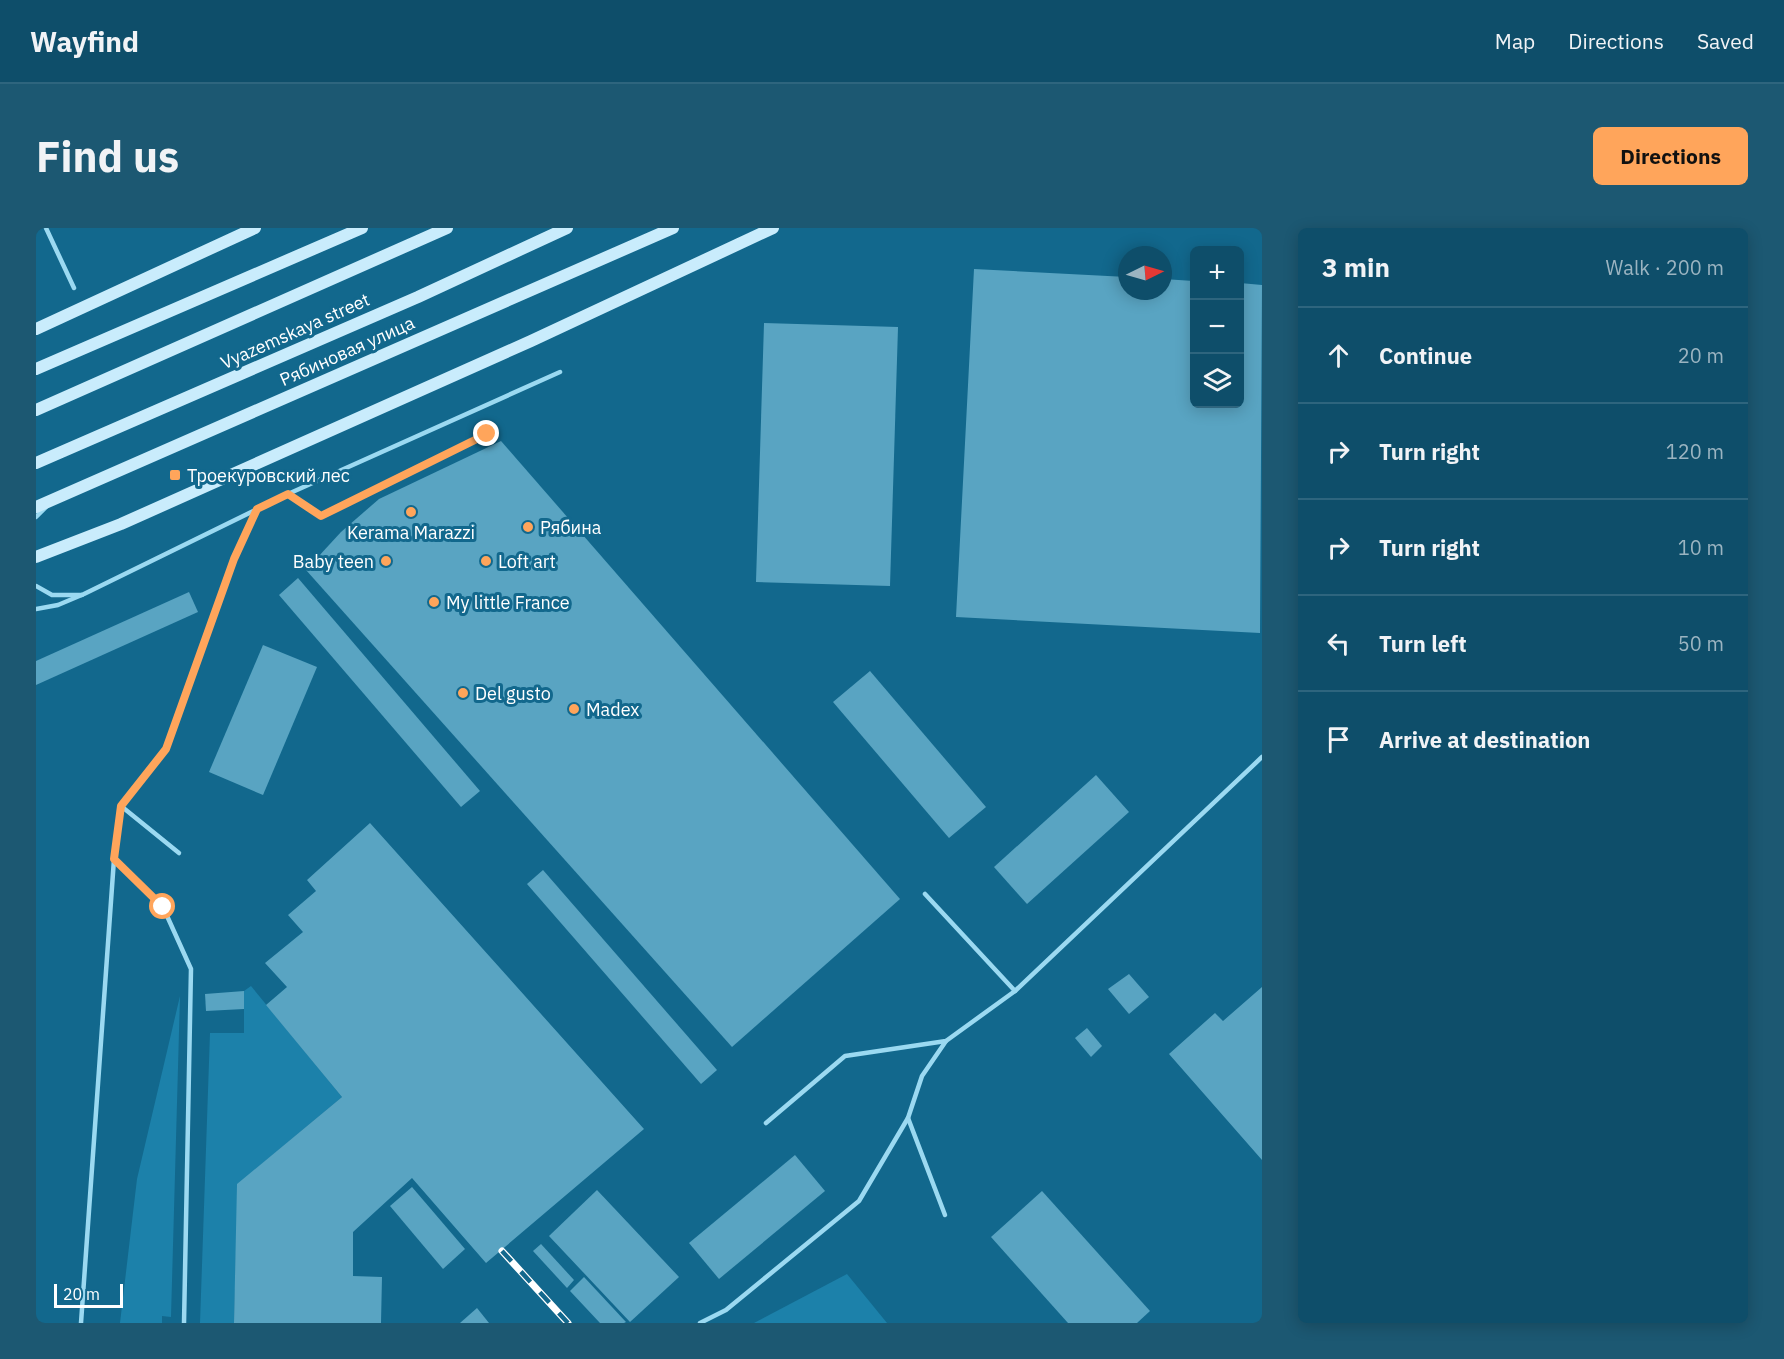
<!DOCTYPE html>
<meta charset="utf-8">
<style>
:root{--surface:#0e4e6a;--page:#1c5872;--text:#f1f3f6;--muted:#9bb4c1;--line:#2e657e;--accent:#ffa55b}
body{margin:0;font-family:"IBM Plex Sans",sans-serif;background:var(--page);color:var(--text)}
.controls{position:absolute;right:18px;top:18px;display:grid;overflow:hidden;border-radius:9px;box-shadow:0 3px 15px #0003}
.controls button{width:54px;height:54px;display:grid;place-items:center;padding:0;border:0;border-bottom:2px solid var(--line);background:var(--surface);color:var(--text);font:30px sans-serif}
.compass{position:absolute;left:1082px;top:18px;width:54px;height:54px;border-radius:50%;background:var(--surface);box-shadow:0 3px 15px #0003;rotate:85deg}
.scale{position:absolute;left:18px;bottom:15px;width:69px;box-sizing:border-box;padding-left:6px;border:3px solid #fff;border-top:0;font-size:16px;line-height:21px;white-space:nowrap;color:#fff;-webkit-text-stroke:4px #12688d;paint-order:stroke}
.stop{position:absolute;width:18px;height:18px;margin:-14px;border:4px solid #ffa55b;border-radius:50%;background:#fff}
.stop.end{background:#ffa55b;border-color:#fff;box-shadow:0 2px 6px #0008}
.list{margin:0;padding:0;list-style:none}
h2{display:flex;justify-content:space-between;align-items:center;height:78px;margin:0;padding:0 24px;font-size:26px}
h2 small{font-size:20px;font-weight:400;color:var(--muted)}
.list li{display:grid;grid-template-columns:39px 1fr auto;gap:18px;align-items:center;box-sizing:border-box;height:96px;padding:0 24px;border-top:2px solid var(--line)}
.list b{display:block;font-size:22px;white-space:nowrap}
.list em{font-size:20px;font-style:normal;color:var(--muted)}
.icon{flex:none;width:33px;height:33px;fill:none;stroke:currentColor;stroke-width:2;stroke-linecap:round;stroke-linejoin:round}
.map{position:relative;flex:none;width:1226px;height:1095px;overflow:hidden;border-radius:9px}
header{display:flex;align-items:center;gap:36px;box-sizing:border-box;height:84px;padding:0 30px;background:var(--surface);border-bottom:2px solid var(--line)}
header strong{font-size:28px}
nav{display:flex;gap:33px;margin-inline-start:auto;font-size:21px}
.intro{display:flex;align-items:center;justify-content:space-between;box-sizing:border-box;height:144px;padding:0 36px}
h1{margin:0;font-size:42px}
.button{padding:15px 27px;border-radius:9px;background:var(--accent);color:#111;font-size:21px;font-weight:700}
main{display:flex;gap:36px;padding:0 36px}
aside{flex:1;background:var(--surface);border-radius:9px;box-shadow:0 3px 15px #0003}
.map>svg:first-child{display:block}
</style>
<header>
<strong>Wayfind</strong>
<nav><a>Map</a><a>Directions</a><a>Saved</a></nav>
</header>
<div class="intro"><h1>Find us</h1><a class="button">Directions</a></div>
<main>
<div class="map">
<svg width="1226" height="1095" viewBox="0 0 1226 1095">
<rect width="100%" height="100%" fill="#12688d"/>
<g fill="#1c81aa">
<polygon points="215,758 306,869 202,956 198,1095 164,1095 174,805 208,805 208,763"/>
<polygon points="144,768 135,1089 126,1088 126,1095 84,1095 101,951"/>
<polygon points="811,1046 851,1095 718,1095"/>
</g>
<g fill="#59a4c2">
<polygon points="938,41 1091,49 1091,63 1127,63 1127,51 1158,53 1158,176 1204,176 1204,55 1226,57 1224,405 920,389"/>
<polygon points="728,95 862,99 854,358 720,354"/>
<polygon points="465,213 864,671 696,819 270,342 305,304 343,271"/>
<polygon points="262,350 444,563 425,579 243,367"/>
<polygon points="153,364 162,384 0,457 0,433"/>
<polygon points="227,417 281,439 227,567 173,544"/>
<polygon points="834,443 950,579 913,610 797,474"/>
<polygon points="1060,547 1093,584 991,676 958,639"/>
<polygon points="334,595 608,901 450,1035 376,950 317,1004 317,1048 346,1049 345,1095 198,1095 201,956 306,869 230,777 251,759 229,735 267,704 252,687 280,663 271,652"/>
<polygon points="507,642 681,842 665,856 491,656"/>
<polygon points="1093,746 1113,769 1093,786 1072,761"/>
<polygon points="1226,759 1226,932 1133,826 1179,785 1187,793"/>
<polygon points="208,763 208,781 170,783 169,766"/>
<polygon points="1051,800 1066,818 1055,829 1039,810"/>
<polygon points="759,927 789,963 683,1051 653,1015"/>
<polygon points="376,959 429,1021 407,1041 354,978"/>
<polygon points="561,962 643,1049 594,1094 513,1008"/>
<polygon points="1006,963 1114,1083 1101,1095 1032,1095 955,1009"/>
<polygon points="505,1016 538,1052 531,1060 497,1023"/>
<polygon points="548,1049 590,1094 588,1095 564,1095 534,1063"/>
<polygon points="441,1080 453,1095 424,1095"/>
</g>
<g fill="none" stroke-linecap="round" stroke-linejoin="round">
<g stroke="#9bd9f1" stroke-width="4.5">
<polyline points="10,0 38,60"/>
<polyline points="252,266 285,288 451,206"/>
<polyline points="0,289 11,278"/>
<polyline points="0,358 16,367 46,367"/>
<polyline points="0,381 22,377 48,366 252,266 524,144"/>
<polyline points="85,578 143,625"/>
<polyline points="78,631 127,679 155,741 148,1095"/>
<polyline points="889,666 979,763"/>
<polyline points="730,895 809,828 910,813 979,763 1226,529"/>
<polyline points="909,987 872,890 886,848 910,813"/>
<polyline points="45,1095 78,631 85,578 130,521 198,331 221,281"/>
<polyline points="664,1095 690,1082 823,973 872,890"/>
</g>
<g stroke="#c9ecfc" stroke-width="12">
<polyline points="0,101 219,0"/>
<polyline points="0,141 326,0"/>
<polyline points="0,182 411,0"/>
<polyline points="0,235 382,69 531,0"/>
<polyline points="0,279 637,0"/>
<polyline points="0,329 85,296 495,113 737,0"/>
</g>
<defs>
<polyline id="rail" points="466,1023 532,1095"/>
</defs>
<use href="#rail" stroke="#fff" stroke-width="7"/>
<use href="#rail" stroke="#12688d" stroke-width="4.5" stroke-dasharray="14" stroke-linecap="butt"/>
</g>
<g fill="none" stroke-linecap="round" stroke-linejoin="round">
<polyline stroke="#ffa55b" stroke-width="8" points="127,679 78,631 85,578 130,521 198,331 221,281 252,266 285,288 451,206"/>
</g>
<g fill="#ffa55b" stroke="#12688d" stroke-width="2">
<rect x="133" y="241" width="12" height="12" rx="3"/>
<circle cx="375" cy="284" r="6"/>
<circle cx="492" cy="299" r="6"/>
<circle cx="350" cy="333" r="6"/>
<circle cx="450" cy="333" r="6"/>
<circle cx="398" cy="374" r="6"/>
<circle cx="427" cy="465" r="6"/>
<circle cx="538" cy="481" r="6"/>
</g>
<g text-anchor="middle" dominant-baseline="central" stroke-width="6" stroke-linejoin="round" paint-order="stroke">
<g font-size="18" fill="#fff" stroke="#12688d">
<text transform="translate(259 103) rotate(-24)">Vyazemskaya street</text>
<text transform="translate(311 123) rotate(-24)">Рябиновая улица</text>
</g>
<g font-size="18" fill="#fff" stroke="#12688d" text-anchor="start">
<text x="151" y="247">Троекуровский лес</text>
<text x="504" y="299">Рябина</text>
<text x="375" y="304" text-anchor="middle">Kerama Marazzi</text>
<text x="338" y="333" text-anchor="end">Baby teen</text>
<text x="462" y="333">Loft art</text>
<text x="410" y="374">My little France</text>
<text x="439" y="465">Del gusto</text>
<text x="550" y="481">Madex</text>
</g>
</g>
</svg>
<div class="controls">
<button>+</button>
<button>−</button>
<button><svg class="icon" aria-label="layers" viewBox="0 0 24 24"><path d="M12 4l9 5-9 5-9-5zM3 14l9 5 9-5"/></svg></button>
</div>
<svg class="compass" viewBox="-18 -18 36 36"><path d="M0-13l5 13h-10z" fill="#e53935"/><path d="M0 13l5-13h-10z" fill="#9bb4c1"/></svg>
<div class="scale">20 m</div>
<div class="stop" style="left:127px;top:679px"></div>
<div class="stop end" style="left:451px;top:206px"></div>
</div>
<aside>
<h2>3 min<small>Walk · 200 m</small></h2>
<ul class="list">
<li><svg class="icon" aria-label="ahead" viewBox="0 0 24 24"><path d="M12 20V5M6 11l6-6 6 6"/></svg><div><b>Continue</b></div><em>20 m</em></li>
<li><svg class="icon" aria-label="right" viewBox="0 0 24 24"><path d="M7 20v-9h11M14 6l5 5-5 5"/></svg><div><b>Turn right</b></div><em>120 m</em></li>
<li><svg class="icon" aria-label="right" viewBox="0 0 24 24"><path d="M7 20v-9h11M14 6l5 5-5 5"/></svg><div><b>Turn right</b></div><em>10 m</em></li>
<li><svg class="icon" aria-label="left" viewBox="0 0 24 24"><path d="M17 20v-9H6M10 6l-5 5 5 5"/></svg><div><b>Turn left</b></div><em>50 m</em></li>
<li><svg class="icon" aria-label="arrive" viewBox="0 0 24 24"><path d="M6 21V4h12l-3 4 3 4H6"/></svg><div><b>Arrive at destination</b></div></li>
</ul>
</aside>
</main>
